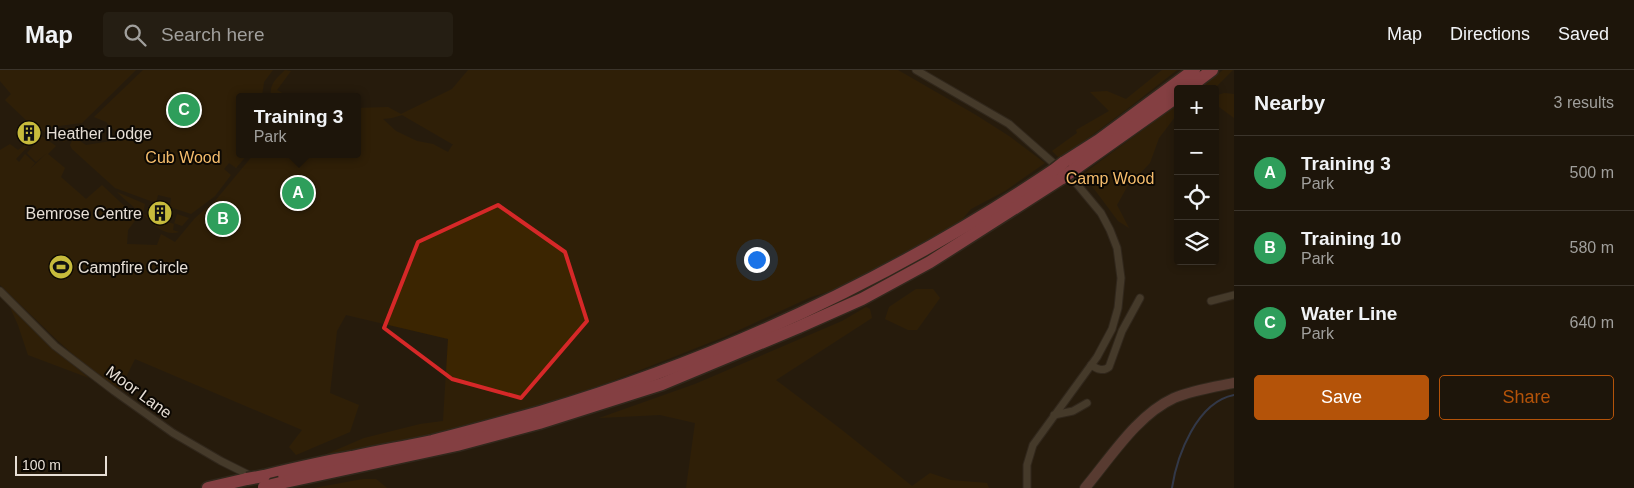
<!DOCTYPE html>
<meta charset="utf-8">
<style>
:root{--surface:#1d150a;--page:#251e13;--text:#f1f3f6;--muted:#a09f9c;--line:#3b342b;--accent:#b45309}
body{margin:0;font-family:Helvetica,sans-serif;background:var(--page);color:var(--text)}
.controls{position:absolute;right:15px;top:15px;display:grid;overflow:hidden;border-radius:5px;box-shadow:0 2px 8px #0003}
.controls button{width:45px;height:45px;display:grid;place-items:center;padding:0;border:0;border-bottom:1px solid var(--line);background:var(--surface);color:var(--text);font:25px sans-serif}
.scale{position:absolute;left:15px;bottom:12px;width:92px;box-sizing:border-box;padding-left:5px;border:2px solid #e7dfd6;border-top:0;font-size:14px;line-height:18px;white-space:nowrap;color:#e7dfd6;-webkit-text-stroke:4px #0c0803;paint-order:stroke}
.you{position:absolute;left:756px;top:189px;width:18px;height:18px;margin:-12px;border:4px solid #fff;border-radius:50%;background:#1a73e8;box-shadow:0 0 0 8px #1a73e833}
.badge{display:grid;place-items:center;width:32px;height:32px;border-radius:50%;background:var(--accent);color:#fff;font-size:16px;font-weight:700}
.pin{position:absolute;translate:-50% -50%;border:2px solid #fff;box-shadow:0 1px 5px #0006}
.popup{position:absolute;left:236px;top:23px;width:125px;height:65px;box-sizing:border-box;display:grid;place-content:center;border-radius:5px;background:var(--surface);filter:drop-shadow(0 1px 4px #0005);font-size:16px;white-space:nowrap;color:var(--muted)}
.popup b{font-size:19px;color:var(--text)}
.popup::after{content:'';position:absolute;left:50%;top:100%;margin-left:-10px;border:10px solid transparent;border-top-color:var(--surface)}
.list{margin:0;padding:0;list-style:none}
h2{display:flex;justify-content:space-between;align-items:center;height:65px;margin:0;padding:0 20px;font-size:21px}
h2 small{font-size:16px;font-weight:400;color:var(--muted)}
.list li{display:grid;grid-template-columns:32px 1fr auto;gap:15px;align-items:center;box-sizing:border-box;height:75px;padding:0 20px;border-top:1px solid var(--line)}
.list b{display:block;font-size:19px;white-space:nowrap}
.list p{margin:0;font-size:16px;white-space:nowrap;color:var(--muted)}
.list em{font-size:16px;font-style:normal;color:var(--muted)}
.actions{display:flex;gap:10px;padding:15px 20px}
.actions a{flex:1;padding:11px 0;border:1px solid var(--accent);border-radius:5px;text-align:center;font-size:18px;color:var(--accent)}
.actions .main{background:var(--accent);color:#fff}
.icon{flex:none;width:28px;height:28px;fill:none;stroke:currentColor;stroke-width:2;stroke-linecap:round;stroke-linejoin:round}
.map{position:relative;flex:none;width:1234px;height:418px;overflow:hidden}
header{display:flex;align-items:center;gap:30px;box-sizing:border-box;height:70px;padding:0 25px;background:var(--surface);border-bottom:1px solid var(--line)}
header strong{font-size:24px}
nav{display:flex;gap:28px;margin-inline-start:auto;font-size:18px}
.search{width:350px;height:45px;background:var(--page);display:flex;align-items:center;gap:12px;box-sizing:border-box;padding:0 18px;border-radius:5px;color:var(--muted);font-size:19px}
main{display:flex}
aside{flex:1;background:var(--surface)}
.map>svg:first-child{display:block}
</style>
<header>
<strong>Map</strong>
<div class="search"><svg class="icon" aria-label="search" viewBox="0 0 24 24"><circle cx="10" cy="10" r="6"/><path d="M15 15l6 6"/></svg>Search here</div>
<nav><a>Map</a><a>Directions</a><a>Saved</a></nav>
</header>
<main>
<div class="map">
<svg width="1234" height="418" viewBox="0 0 1234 418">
<rect width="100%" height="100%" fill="#271c0d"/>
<g fill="#3b2501" fill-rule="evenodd">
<polygon points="0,0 136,0 82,53 51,57 45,62 28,52 5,30 11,24 0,11"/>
<polygon points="143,0 273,0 264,12 262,26 265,27 239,27 239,84 248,84 236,98 229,93 224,99 231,105 215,126 191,144 170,137 171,128 158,125 156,133 115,118 72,79 70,75 74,67 86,75 111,71 118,64 106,52 94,47"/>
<path d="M285 0 291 1 277 20 286 25 285 27 271 26C269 14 277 8 285 0Z"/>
<path d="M468 0H898L976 45 1009 66 1045 93 1005 121 971 139 960 152 872 200 838 219 811 227 724 267 610 312 531 340 443 365 318 390 322 386 364 368 420 354 443 351 448 269 346 245 337 261 330 323 359 335 350 362 296 385 289 377 302 360 135 289 119 321 77 288 57 270 0 215V80L10 74 18 80 32 70 33 71 16 89 19 92 25 84 35 93 30 99 47 83 36 92 27 83 42 66 56 76 48 84 65 98 61 107 86 129 102 115 137 148 128 160 127 174 157 175 161 164 175 172 195 148 215 131 254 84H357V38L388 37 401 44 452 19ZM402 45 452 74H453L448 82 433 74 417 71 396 61 383 49 392 48Z"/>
<polygon points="1162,0 1177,0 1131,36 1060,89 1052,81 1077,63 1076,60 1109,41 1090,22 1107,21 1126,29"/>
<polygon points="1223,0 1233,0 1214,19 1198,19"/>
<polygon points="1224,23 1234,24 1234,48 1215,34 1215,26"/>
<polygon points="1178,34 1178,43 1159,68 1150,93 1127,117 1117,135 1129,158 1118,151 1083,104"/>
<polygon points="78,57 64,72 55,66 53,62 55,60"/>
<path d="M117 122 145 134 143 144 174 154 177 144 189 148 182 156 174 153 173 160 179 162C163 167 152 152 141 143 133 136 125 130 117 122Z"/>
<polygon points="916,219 933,219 940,228 917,260 908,260 885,249 889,237"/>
<path d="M8 233C33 260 60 285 89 308L28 285 18 255Z"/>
<polygon points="866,237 870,239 872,248 776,310 842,360 912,416 930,403 951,410 987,413 989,418 686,418 695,353 660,345 599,348 695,314 842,251"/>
<polygon points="363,409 376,409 387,418 314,418"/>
</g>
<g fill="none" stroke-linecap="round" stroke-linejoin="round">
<path stroke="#425c90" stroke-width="2" d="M1172 418C1177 385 1197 332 1234 325"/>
<defs>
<g id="street">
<polyline points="916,0 1009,54 1076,113 1101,143 1110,160 1117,178 1121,208 1118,238 1112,259 1097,287 1033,375 1027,395 1027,418"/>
<polyline points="0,221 55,276 114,321 173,363 221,391 253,407"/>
<polyline points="1211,231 1234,225"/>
<path d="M1091 295C1097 299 1103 302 1109 297L1122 261 1140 228"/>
<polyline points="1054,345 1073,341 1087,333"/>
</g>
<path id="secondary" d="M1085 418C1111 387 1137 345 1174 328 1193 320 1214 317 1234 313"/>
<g id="highway">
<polyline points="1187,19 1212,0"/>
<polyline points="1063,93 1099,70 1194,0"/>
<polyline points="1072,101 1178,26"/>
<path d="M264 406C293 399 322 392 352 387 378 381 405 377 432 371 468 362 504 352 540 342 722 288 896 206 1054 100"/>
<polyline points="280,413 457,375 539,353 662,314 799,257 862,229 930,192 1062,108"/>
<polyline points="208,418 247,409"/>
</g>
</defs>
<use href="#street" stroke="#3f372f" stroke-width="9"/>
<use href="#secondary" stroke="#3f372f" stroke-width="12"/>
<use href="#highway" stroke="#3f372f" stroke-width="15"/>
<use href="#street" stroke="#6b5f4e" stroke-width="7"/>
<use href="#secondary" stroke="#95635e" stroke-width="10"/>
<use href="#highway" stroke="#f66b83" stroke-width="12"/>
<defs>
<g id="highway-bridge">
<polyline points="1054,100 1063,93"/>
<polyline points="1062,108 1072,101"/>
<polyline points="247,409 264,406"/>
<polyline points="264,417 280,413"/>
</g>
</defs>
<use href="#highway-bridge" stroke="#3f372f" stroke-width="15" stroke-linecap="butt"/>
<use href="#highway-bridge" stroke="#f66b83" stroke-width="12"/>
</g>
<path d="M0 0H1234V418H0ZM498 135 565 182 587 251 521 328 452 309 384 258 418 172Z" fill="#271c0d" fill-opacity=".55" fill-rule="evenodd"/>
<path fill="none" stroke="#d62828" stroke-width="4" stroke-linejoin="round" d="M498 135 565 182 587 251 521 328 452 309 384 258 418 172Z"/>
<defs>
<symbol id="building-disc" viewBox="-11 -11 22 22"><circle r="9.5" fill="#c7bb3c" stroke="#0c0803"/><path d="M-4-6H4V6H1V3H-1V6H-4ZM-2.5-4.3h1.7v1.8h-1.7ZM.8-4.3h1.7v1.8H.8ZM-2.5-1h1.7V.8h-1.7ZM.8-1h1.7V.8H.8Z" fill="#111"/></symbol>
<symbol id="stadium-disc" viewBox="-11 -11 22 22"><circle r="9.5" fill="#c7bb3c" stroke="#0c0803"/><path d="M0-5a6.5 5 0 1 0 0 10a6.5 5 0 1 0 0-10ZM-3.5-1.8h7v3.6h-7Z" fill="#111"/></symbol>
</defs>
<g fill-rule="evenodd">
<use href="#building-disc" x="15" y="49" width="28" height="28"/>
<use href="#building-disc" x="146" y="129" width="28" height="28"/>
<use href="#stadium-disc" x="47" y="183" width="28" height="28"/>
</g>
<g text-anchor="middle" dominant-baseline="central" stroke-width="4" stroke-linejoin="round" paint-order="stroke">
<g font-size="16" fill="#e7dfd6" stroke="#0c0803" text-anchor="start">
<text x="46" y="63">Heather Lodge</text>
<text x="142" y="143" text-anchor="end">Bemrose Centre</text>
<text x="78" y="197">Campfire Circle</text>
</g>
<g font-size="16" fill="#f6bd6c" stroke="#0c0803">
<text x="183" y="87">Cub Wood</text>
<text x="1110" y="108">Camp Wood</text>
</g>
<g font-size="16" fill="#e7dfd6" stroke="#0c0803">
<text transform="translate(139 322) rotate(36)">Moor Lane</text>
</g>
</g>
</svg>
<div class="controls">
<button>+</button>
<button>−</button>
<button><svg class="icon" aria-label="locate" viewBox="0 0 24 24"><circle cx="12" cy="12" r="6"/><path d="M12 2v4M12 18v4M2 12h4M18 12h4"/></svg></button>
<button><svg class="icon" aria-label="layers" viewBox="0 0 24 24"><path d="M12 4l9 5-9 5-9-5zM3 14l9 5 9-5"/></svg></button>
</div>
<div class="scale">100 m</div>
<div class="you"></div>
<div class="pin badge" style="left:298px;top:123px;background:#2e9e5b">A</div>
<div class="popup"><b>Training 3</b>Park</div>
<div class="pin badge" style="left:223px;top:149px;background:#2e9e5b">B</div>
<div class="pin badge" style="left:184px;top:40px;background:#2e9e5b">C</div>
</div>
<aside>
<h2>Nearby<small>3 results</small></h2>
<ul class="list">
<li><span class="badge" style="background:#2e9e5b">A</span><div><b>Training 3</b><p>Park</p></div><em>500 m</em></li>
<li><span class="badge" style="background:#2e9e5b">B</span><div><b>Training 10</b><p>Park</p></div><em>580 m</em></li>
<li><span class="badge" style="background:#2e9e5b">C</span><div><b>Water Line</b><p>Park</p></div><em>640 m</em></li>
</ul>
<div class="actions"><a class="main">Save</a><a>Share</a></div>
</aside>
</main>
